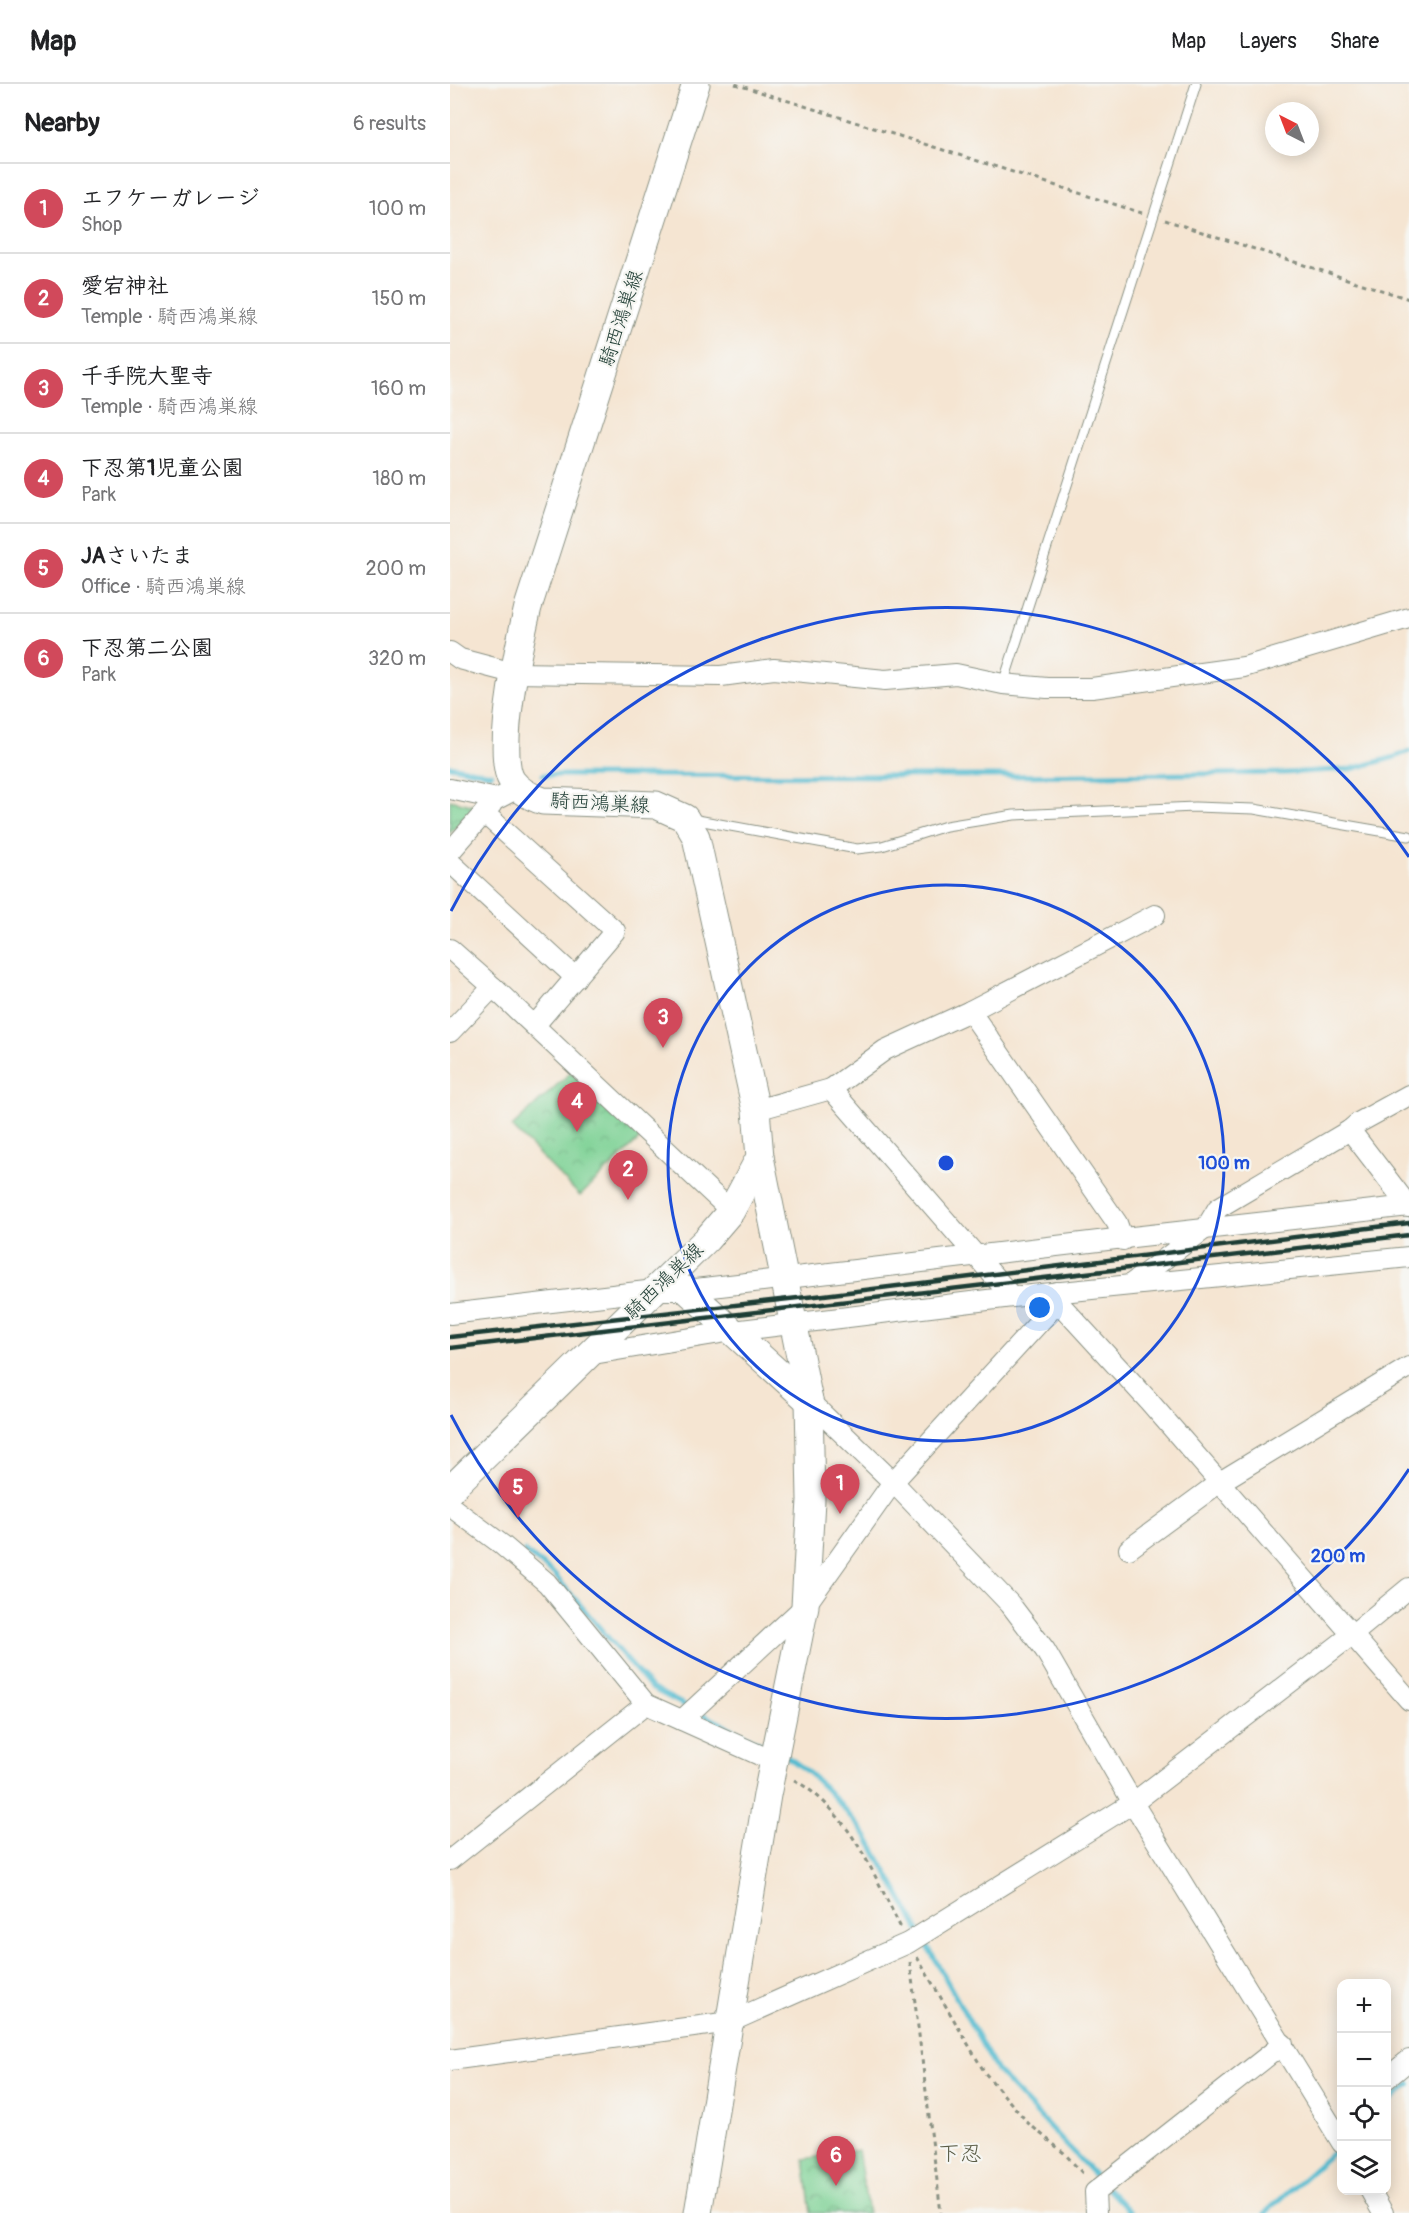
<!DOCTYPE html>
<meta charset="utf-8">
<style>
:root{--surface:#fff;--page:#f2f2f2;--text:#202124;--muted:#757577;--line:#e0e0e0;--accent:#d1495b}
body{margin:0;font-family:Pangolin,"Klee One",sans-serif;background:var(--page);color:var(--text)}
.controls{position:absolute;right:18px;bottom:18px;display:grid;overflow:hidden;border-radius:12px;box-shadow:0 3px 15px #0003}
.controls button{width:54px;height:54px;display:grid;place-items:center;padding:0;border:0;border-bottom:2px solid var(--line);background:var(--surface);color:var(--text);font:30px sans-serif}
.compass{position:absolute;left:815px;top:18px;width:54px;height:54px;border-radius:50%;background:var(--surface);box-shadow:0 3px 15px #0003;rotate:318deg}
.you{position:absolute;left:590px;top:1224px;width:21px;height:21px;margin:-15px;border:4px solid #fff;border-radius:50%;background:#1a73e8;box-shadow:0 0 0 9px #1a73e833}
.badge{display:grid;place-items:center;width:39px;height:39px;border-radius:50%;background:var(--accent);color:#fff;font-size:20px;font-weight:700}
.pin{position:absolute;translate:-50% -50px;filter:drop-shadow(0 2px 3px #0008)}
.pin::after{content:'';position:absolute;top:32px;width:21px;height:18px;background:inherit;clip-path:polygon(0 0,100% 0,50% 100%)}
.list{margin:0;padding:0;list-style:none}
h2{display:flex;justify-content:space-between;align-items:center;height:78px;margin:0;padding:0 24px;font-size:26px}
h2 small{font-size:20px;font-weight:400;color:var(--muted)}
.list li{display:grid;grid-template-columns:39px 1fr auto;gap:18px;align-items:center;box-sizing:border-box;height:90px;padding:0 24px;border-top:2px solid var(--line)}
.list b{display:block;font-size:22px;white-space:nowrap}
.list p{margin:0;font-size:20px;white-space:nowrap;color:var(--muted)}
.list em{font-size:20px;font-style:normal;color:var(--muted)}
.icon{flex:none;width:33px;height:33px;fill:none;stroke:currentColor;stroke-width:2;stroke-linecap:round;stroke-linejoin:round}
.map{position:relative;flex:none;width:959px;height:2129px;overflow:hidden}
header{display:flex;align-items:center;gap:36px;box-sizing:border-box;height:84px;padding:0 30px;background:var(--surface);border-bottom:2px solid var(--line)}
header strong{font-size:28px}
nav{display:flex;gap:33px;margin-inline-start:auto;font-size:21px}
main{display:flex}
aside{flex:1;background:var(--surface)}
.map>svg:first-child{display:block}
</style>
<header>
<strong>Map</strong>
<nav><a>Map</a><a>Layers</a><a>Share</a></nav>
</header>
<main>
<aside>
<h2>Nearby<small>6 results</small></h2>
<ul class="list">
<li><span class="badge">1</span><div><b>エフケーガレージ</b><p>Shop</p></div><em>100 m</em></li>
<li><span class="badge">2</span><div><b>愛宕神社</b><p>Temple · 騎西鴻巣線</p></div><em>150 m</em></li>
<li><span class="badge">3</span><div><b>千手院大聖寺</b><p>Temple · 騎西鴻巣線</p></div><em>160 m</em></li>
<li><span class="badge">4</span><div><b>下忍第1児童公園</b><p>Park</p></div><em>180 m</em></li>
<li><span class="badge">5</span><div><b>JAさいたま</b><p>Office · 騎西鴻巣線</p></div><em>200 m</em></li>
<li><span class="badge">6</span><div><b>下忍第二公園</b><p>Park</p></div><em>320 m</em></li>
</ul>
</aside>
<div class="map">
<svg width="959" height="2129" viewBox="0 0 959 2129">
<defs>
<pattern id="park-crowns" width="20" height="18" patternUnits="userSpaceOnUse" patternTransform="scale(1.5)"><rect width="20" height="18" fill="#7dd194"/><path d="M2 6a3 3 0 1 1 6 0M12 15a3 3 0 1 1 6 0" fill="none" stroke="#66ab7a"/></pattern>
</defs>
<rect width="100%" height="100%" fill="#f6f6f2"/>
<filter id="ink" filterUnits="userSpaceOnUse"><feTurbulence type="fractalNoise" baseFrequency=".0167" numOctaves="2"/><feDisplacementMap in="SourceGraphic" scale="12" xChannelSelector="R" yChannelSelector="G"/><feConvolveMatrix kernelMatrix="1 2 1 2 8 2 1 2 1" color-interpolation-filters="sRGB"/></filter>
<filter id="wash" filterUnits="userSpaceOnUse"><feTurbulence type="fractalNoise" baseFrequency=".008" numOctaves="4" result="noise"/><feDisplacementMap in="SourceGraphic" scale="24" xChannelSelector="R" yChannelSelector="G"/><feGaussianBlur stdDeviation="1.35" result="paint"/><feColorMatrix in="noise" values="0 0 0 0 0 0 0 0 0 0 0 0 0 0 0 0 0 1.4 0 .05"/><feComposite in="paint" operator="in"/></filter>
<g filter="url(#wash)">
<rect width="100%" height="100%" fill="#f5e5d2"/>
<g fill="url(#park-crowns)" stroke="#4e8764" stroke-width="1.5">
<polygon points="0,716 25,722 0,749"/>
<polygon points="121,988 192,1053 130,1112 62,1043"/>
<polygon points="408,2066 418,2129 361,2129 354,2075"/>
</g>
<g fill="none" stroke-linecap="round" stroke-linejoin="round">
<g stroke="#53bbd0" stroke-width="5">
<polyline points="0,682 41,690"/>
<polyline points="93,691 553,692 835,689 901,685 945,673 959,667"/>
<polyline points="75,1468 103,1489 201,1604 238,1623"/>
<polyline points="246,1627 318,1663"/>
<path d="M332 1670C362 1686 396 1726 417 1753L547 1987 651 2098"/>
<polyline points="936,2020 959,2000"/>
<polyline points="658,2105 681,2129"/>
<polyline points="815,2129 890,2062"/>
</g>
</g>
</g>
<g filter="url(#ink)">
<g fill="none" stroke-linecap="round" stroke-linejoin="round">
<defs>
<g id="lane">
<polyline points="553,600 746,0"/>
<polyline points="242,735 407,765 432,762 496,742 564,731 745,723 804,725 959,752"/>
</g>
<g id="street">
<polyline points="0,568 10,575 63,589 271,592 324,585 435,596 506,590 553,600 597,604 642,604 794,583 959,534"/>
<polyline points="0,705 47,715 68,704"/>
<polyline points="34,729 165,847 85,941"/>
<polyline points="0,768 42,720"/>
<polyline points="0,778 126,894"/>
<polyline points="0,865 43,903"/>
<polyline points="520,927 667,1139 673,1156"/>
<polyline points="0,948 43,903 281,1127"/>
<polyline points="381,1005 435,966 520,927 705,831"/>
<polyline points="306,1026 381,1005 562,1213"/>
<polyline points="900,1046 959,1123"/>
<polyline points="681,1200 756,1144 768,1124 900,1046 908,1039 959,1011"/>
<polyline points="607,1208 608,1218 697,1315 959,1616"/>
<path d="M0 1230 205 1206H237C478 1177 718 1148 959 1122"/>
<polyline points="137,1271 283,1247 562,1213 959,1173"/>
<polyline points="359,1317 443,1398 560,1520 595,1566 683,1719 892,2059"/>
<polyline points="0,1422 51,1460 97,1499 196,1620 325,1678"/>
<polyline points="679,1465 770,1398 959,1283"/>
<polyline points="232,1636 355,1522 443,1398 608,1218"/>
<polyline points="0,1776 196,1620"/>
<polyline points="0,1976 280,1938 458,1859 683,1719 903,1550 959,1504"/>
<polyline points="936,1995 959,1976"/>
<polyline points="920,2106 933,2129"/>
<polyline points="646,2129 645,2108 833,1960"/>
</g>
<g id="secondary">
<polyline points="237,1206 359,1317"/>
<path d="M0 1406 257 1155 281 1127 310 1073 306 1026 246 753 235 734 206 721 93 717C81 713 70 708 62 697 44 670 70 557 78 523L246 0"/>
<polyline points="248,2129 317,1711 355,1522 361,1416 359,1317 310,1073"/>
</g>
</defs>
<use href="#lane" stroke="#8a9183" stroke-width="11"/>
<use href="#street" stroke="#8a9183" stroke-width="22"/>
<use href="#secondary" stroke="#8a9183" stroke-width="29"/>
<g stroke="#8a9183" stroke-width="3" stroke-dasharray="4.5 4.5" stroke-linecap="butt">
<polyline points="285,0 692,129"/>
<polyline points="715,136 959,215"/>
<path d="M344 1696C399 1726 424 1791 451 1844"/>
<polyline points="467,1873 535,1989 578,2039 614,2069 635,2092"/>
<polyline points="460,1878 491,2129"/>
</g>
<use href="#lane" stroke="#fff" stroke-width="9"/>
<use href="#street" stroke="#fff" stroke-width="20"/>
<use href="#secondary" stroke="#fff" stroke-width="27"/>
<g stroke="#1f3d34" stroke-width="4.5">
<polyline points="0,1253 366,1212 959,1139"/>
<polyline points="0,1264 959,1151"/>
</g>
</g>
</g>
<g fill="none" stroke="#1d4ed8" stroke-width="3">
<circle cx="496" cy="1079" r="278"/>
<path d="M959 1385A555 555 0 0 1 1 1331M1 827A555 555 0 0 1 959 773"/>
</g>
<g text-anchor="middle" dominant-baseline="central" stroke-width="4.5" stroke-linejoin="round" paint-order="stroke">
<g font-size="20" fill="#1f3d34" stroke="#f6f6f2">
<text transform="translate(171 234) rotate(-72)">騎西鴻巣線</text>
<text transform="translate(150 719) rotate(3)">騎西鴻巣線</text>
<text transform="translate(214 1197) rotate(-44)">騎西鴻巣線</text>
</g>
<g font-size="22" fill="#5c5e48" stroke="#f6f6f2">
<text x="510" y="2070">下忍</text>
</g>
</g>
<circle cx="496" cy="1079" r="9" fill="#1d4ed8" stroke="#f6f6f2" stroke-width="3"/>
<g font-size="18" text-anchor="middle" font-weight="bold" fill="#1d4ed8" stroke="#f6f6f2" stroke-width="4.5" stroke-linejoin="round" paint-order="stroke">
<text x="774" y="1085">100 m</text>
<text x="888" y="1478">200 m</text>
</g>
</svg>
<div class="controls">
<button>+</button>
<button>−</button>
<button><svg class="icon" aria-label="locate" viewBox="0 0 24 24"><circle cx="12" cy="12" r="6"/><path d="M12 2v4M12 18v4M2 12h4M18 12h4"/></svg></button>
<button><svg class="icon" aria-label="layers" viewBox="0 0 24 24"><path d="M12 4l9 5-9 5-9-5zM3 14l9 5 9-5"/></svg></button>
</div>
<svg class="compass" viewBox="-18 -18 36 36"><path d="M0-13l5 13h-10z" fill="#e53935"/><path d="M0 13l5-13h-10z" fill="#757577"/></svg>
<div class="you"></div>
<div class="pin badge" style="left:390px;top:1430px">1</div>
<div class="pin badge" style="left:178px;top:1116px">2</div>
<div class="pin badge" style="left:213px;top:964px">3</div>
<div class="pin badge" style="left:127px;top:1048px">4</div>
<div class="pin badge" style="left:68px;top:1434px">5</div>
<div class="pin badge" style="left:386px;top:2102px">6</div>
</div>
</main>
